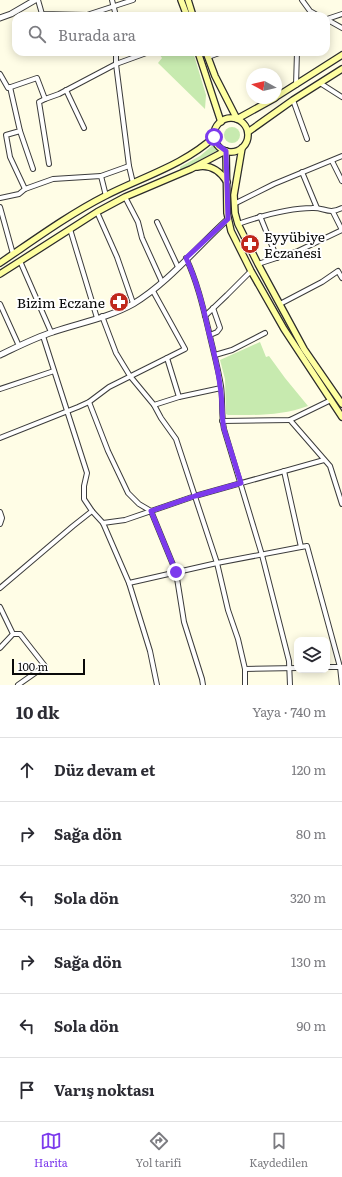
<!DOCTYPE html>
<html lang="tr">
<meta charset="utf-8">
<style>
:root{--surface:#fff;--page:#f2f2f3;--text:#2b2b33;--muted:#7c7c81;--line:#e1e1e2;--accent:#7c3aed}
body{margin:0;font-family:Literata,serif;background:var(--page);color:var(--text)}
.controls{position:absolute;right:12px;bottom:12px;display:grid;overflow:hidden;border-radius:8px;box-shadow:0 2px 10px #0003}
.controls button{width:36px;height:36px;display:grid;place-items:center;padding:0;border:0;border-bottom:1px solid var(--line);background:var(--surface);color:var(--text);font:20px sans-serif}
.compass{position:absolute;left:246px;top:68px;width:36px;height:36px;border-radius:50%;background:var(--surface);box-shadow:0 2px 10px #0003;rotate:278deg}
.scale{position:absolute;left:12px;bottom:10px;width:73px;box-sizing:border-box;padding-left:4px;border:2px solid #090909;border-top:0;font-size:11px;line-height:14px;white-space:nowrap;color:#090909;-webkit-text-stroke:3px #fff;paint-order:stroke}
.stop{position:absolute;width:12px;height:12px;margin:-9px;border:3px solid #7c3aed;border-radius:50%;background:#fff}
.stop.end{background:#7c3aed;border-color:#fff;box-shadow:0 1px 4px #0008}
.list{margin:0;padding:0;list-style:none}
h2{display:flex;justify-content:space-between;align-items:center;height:52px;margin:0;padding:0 16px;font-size:17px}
h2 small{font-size:13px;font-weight:400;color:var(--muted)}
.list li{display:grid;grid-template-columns:26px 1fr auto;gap:12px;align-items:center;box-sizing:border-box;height:64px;padding:0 16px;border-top:1px solid var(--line)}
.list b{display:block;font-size:15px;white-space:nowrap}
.list em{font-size:13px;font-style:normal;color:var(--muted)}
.icon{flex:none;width:22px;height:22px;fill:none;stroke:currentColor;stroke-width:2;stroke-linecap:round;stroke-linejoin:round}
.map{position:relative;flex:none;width:342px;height:685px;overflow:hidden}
.search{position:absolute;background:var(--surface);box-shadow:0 2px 10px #0003;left:12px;right:12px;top:12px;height:44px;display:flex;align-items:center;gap:10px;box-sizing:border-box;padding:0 14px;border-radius:12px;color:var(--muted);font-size:15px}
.sheet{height:436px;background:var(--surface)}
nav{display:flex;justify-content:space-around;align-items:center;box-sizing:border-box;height:56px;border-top:1px solid var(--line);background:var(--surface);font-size:11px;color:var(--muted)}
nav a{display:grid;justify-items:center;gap:2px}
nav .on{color:var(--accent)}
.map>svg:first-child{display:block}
</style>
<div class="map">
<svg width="342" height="685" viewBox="0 0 342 685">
<rect width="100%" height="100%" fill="#fffde6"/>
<g fill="#c7eaaf">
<polygon points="158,52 193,52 206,95 205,109 158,63 162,58"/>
<circle cx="232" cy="135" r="8"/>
<polygon points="213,145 216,146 218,150 216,151 181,171 180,170 180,167 200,156"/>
<path d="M260 342 266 357 269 356 285 378 308 406C281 416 256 415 228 415L226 414 225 379 220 360Z"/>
</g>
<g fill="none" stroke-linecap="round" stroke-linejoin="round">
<defs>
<g id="minor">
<polyline points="38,0 42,14 87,15 133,0"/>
<polyline points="112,0 116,16"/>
<polyline points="302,0 310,11 319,16"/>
<polyline points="326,19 342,28"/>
<polyline points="327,19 342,14"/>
<polyline points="208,57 222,52"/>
<polyline points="0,74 8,88 37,78 45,99 59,94 116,64 116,52"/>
<polyline points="320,83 342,97"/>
<polyline points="296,85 297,52"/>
<polyline points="10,87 20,131 6,135 10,157 25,189 53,179 101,176 106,196"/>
<polyline points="66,90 84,128"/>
<polyline points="45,99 39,102 49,164"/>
<polyline points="293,100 307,139"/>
<polyline points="20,131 33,169"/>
<polyline points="332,161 342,181"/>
<polyline points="302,172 317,208"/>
<polyline points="101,176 129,166"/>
<polyline points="133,183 129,166 116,64 149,52"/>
<polyline points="125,197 138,222 142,238 162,282"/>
<polyline points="0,198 19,194 25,189"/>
<polyline points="234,204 274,184 342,156"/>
<polyline points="0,207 13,254"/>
<polyline points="97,212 117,257 133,303"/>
<polyline points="333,212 342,230"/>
<polyline points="260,216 277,258"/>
<polyline points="157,222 178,267"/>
<path d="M238 224C261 216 287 208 312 208 324 207 328 215 342 208"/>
<polyline points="70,229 97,318"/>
<path d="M186 258C197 281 203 307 209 332 213 350 218 368 221 386 223 400 221 415 224 429L262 555 289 661 290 685"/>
<polyline points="20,261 51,332"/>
<polyline points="258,264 298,251 342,230"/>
<polyline points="0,304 19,346"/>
<polyline points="280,304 322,282 338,271 342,278"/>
<polyline points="102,316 116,353 130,376 154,405 161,418 176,439 217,563 228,610 238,639 245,669 245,685"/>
<polyline points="205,316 227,295 251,271"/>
<polyline points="210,335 217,332 220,328 213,308"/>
<polyline points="43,336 87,473 84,486 84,499 92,511"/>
<polyline points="215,355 232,350 265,333"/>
<polyline points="0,389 54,371"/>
<polyline points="179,397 221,388"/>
<polyline points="89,402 108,451 128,493 139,504 151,511 176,572 184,622 202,679 203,685"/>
<polyline points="154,405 179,397 167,358"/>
<polyline points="290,420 330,466 342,504"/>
<polyline points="222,421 290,420 331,400"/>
<polyline points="0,438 78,407 89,402 109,387 185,349 153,291"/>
<polyline points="284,471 301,547 307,546 340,667 342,685"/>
<polyline points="0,512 2,518 0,524"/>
<polyline points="103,523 125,520 195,496 324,460"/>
<polyline points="129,583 217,563 301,547"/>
<polyline points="0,588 73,526 92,511 103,523 129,583 150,651 157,685"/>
<polyline points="0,607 13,634 0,648"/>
<polyline points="13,634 20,634 45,666 18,685"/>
<polyline points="327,667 342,667"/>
<polyline points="245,669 297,668"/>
</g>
<g id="tertiary">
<polyline points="0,18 11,14 35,0"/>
<path d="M0 355C17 347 34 338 53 332 79 323 108 318 133 304 168 283 197 247 228 219"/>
</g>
<g id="secondary">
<polyline points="181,0 187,16"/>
<polyline points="188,0 193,16"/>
<polyline points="198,52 221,122"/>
<polyline points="206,52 215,76 237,119 275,98"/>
<polyline points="276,97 342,55"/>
<circle cx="231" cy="135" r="17"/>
<polyline points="248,132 293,100 342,69"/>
<polyline points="242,148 234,195 235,213 238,224 258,264 304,349 342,404"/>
<polyline points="226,151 227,213 231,231 251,271 284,329 342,417"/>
<path d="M197 167C211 164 220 171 227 182"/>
<path d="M0 263C34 240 68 215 105 196 142 177 184 165 214 137"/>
<polyline points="0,274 97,212 125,197 191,169 225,151"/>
</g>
</defs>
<use href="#minor" stroke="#3c3c3c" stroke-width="6"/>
<use href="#tertiary" stroke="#3c3c3c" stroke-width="7"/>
<use href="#secondary" stroke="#2b2b2b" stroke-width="8"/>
<use href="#minor" stroke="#fff" stroke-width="4"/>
<use href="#tertiary" stroke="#fff" stroke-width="5"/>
<use href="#secondary" stroke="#feffa1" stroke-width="5.5"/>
</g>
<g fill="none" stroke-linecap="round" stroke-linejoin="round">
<path stroke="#7c3aed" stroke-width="5" d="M176 572 151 511 195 496 241 483 224 429C221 415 223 400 220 386 218 367 213 348 208 329 203 305 197 281 186 258L228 219 226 151 218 145 214 137"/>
</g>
<defs>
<symbol id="pharmacy-disc" viewBox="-11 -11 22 22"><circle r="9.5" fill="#bf281c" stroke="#fff"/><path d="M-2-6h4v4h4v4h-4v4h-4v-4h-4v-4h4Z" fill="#fff"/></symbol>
</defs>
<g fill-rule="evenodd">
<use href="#pharmacy-disc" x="239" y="233" width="22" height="22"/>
<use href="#pharmacy-disc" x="108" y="291" width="22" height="22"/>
</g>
<g text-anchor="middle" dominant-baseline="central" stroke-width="4" stroke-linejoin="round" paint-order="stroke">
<g font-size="14" fill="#090909" stroke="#fff" text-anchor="start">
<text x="264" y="236">Eyyübiye<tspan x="264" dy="16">Eczanesi</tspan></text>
<text x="105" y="302" text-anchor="end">Bizim Eczane</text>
</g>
</g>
</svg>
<div class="controls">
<button><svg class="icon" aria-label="layers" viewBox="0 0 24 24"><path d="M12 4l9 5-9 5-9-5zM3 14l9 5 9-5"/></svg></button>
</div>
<svg class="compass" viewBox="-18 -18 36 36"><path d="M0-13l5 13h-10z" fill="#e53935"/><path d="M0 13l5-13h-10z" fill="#7c7c81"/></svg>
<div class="scale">100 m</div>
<div class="stop" style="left:214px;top:137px"></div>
<div class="stop end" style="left:176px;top:572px"></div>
<div class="search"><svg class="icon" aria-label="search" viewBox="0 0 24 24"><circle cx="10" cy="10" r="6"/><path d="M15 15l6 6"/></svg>Burada ara</div>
</div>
<section class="sheet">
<h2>10 dk<small>Yaya · 740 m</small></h2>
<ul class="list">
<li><svg class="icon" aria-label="ahead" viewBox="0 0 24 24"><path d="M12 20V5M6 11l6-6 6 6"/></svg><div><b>Düz devam et</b></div><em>120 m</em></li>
<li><svg class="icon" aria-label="right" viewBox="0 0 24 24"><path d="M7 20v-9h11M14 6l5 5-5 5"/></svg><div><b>Sağa dön</b></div><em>80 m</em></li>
<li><svg class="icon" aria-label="left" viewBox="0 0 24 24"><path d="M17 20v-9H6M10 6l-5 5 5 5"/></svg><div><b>Sola dön</b></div><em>320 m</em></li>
<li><svg class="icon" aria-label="right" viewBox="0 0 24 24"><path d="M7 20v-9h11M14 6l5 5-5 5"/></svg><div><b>Sağa dön</b></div><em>130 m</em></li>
<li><svg class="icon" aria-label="left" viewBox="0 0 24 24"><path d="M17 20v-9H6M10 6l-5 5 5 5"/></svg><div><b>Sola dön</b></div><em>90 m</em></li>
<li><svg class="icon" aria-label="arrive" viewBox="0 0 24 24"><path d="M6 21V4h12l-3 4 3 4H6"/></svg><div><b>Varış noktası</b></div></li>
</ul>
</section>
<nav>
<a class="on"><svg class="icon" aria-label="map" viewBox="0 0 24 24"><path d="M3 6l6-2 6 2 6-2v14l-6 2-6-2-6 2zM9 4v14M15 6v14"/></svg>Harita</a>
<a><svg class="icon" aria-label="directions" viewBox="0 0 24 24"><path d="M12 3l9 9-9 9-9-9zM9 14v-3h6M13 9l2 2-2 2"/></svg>Yol tarifi</a>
<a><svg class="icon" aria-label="saved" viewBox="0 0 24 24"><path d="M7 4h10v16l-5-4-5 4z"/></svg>Kaydedilen</a>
</nav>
